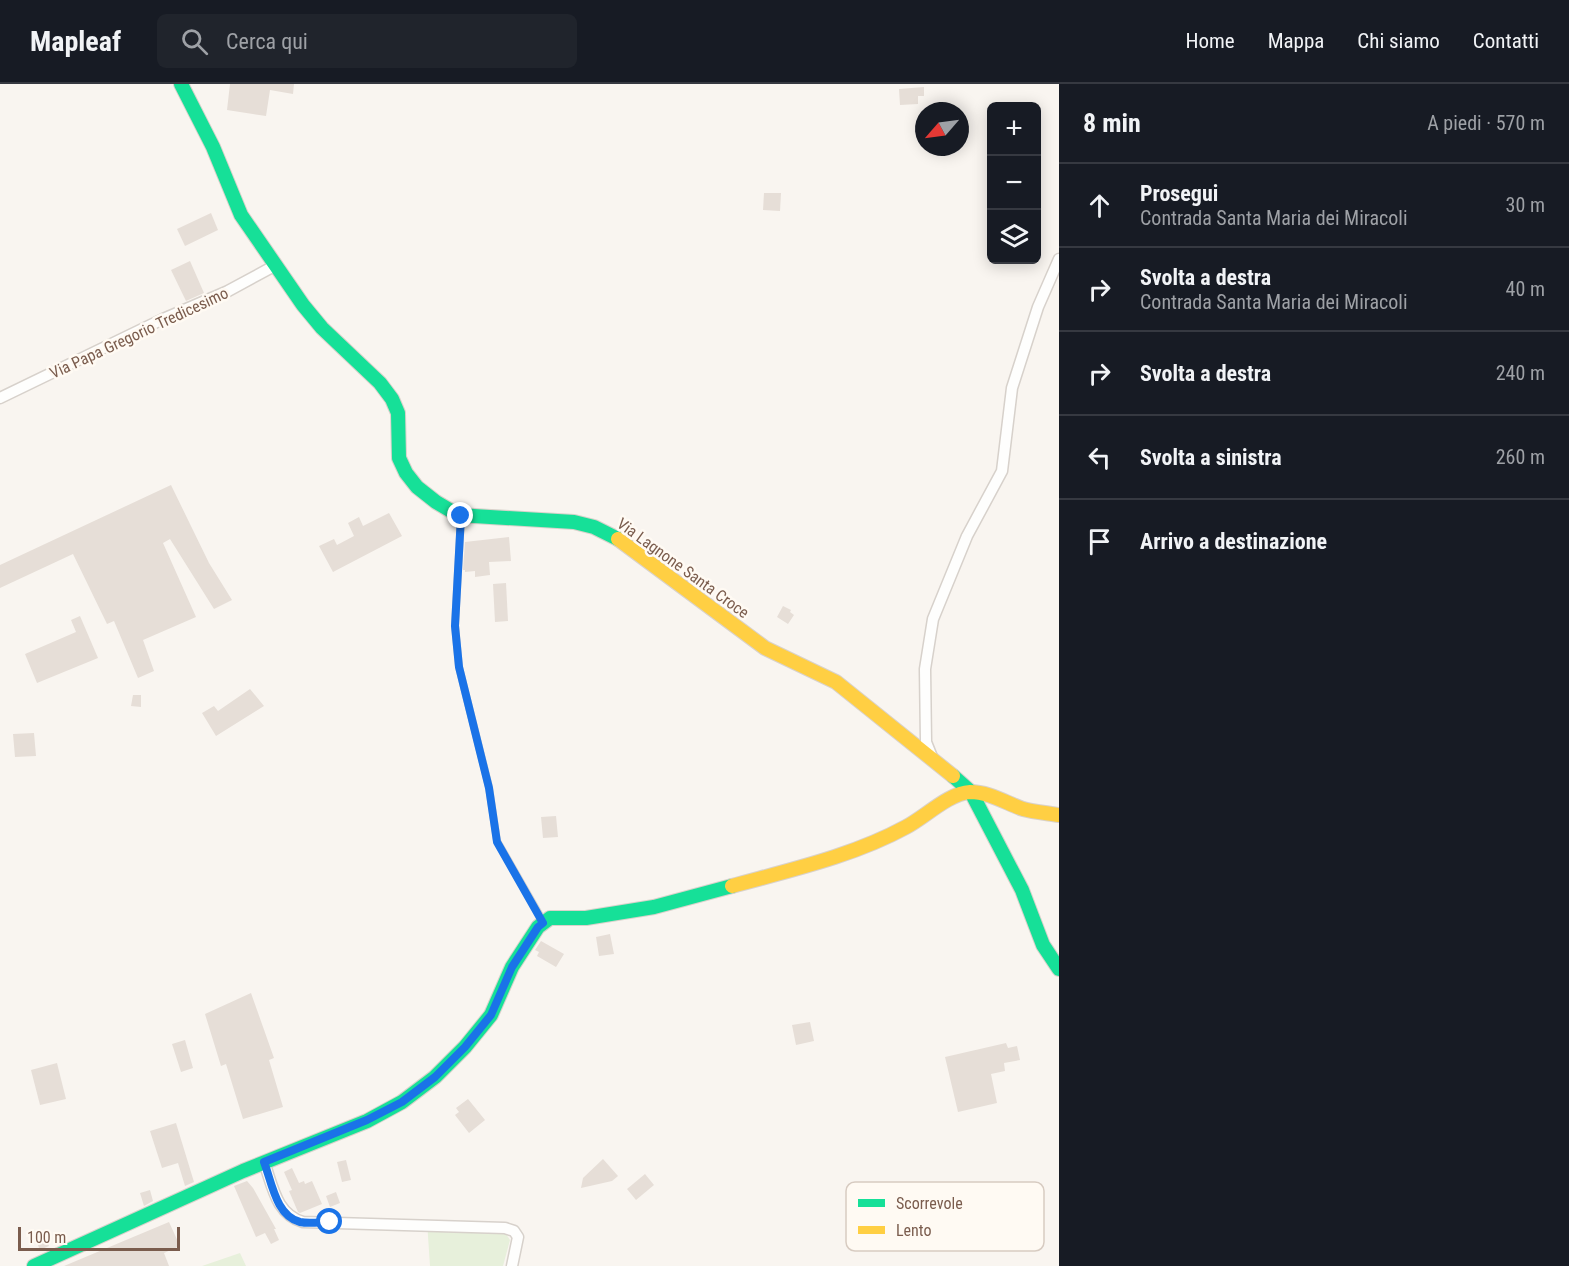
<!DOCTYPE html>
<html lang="it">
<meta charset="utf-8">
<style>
:root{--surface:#171b24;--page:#20242c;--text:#f1f3f6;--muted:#9ea1a6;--line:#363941}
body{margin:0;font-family:"Roboto Condensed",sans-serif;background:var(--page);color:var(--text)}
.controls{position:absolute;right:18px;top:18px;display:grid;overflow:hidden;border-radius:9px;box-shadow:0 3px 15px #0003}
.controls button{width:54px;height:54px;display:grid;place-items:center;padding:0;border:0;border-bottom:2px solid var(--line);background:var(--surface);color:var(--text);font:30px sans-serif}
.compass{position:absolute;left:915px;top:18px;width:54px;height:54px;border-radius:50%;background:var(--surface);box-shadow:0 3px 15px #0003;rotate:242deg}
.scale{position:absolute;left:18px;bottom:15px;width:162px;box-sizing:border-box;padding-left:6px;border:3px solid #7a5c4d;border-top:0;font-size:16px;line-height:21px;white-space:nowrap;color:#7a5c4d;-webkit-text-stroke:4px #fffaf3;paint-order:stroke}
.stop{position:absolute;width:18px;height:18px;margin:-14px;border:4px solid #1a73e8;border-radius:50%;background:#fff}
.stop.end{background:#1a73e8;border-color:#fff;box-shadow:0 2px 6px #0008}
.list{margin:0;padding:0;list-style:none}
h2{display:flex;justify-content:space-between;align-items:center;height:78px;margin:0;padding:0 24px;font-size:26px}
h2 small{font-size:20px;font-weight:400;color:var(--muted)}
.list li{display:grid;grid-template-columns:39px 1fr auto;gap:18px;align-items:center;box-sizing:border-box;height:84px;padding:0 24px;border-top:2px solid var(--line)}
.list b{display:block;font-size:22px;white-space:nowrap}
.list p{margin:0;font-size:20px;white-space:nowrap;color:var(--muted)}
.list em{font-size:20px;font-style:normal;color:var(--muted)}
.icon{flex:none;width:33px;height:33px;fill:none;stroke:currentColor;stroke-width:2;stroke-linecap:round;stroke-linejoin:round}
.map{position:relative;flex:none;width:1059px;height:1182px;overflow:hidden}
header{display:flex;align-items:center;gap:36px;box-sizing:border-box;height:84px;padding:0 30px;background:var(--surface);border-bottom:2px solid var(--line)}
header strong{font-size:28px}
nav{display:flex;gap:33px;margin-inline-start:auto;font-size:21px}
.search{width:420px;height:54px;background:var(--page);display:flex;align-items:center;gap:15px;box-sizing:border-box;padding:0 21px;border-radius:9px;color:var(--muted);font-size:22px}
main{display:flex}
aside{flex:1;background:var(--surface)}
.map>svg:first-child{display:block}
</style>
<header>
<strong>Mapleaf</strong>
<div class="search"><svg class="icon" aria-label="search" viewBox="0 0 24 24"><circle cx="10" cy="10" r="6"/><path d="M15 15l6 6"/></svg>Cerca qui</div>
<nav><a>Home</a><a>Mappa</a><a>Chi siamo</a><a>Contatti</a></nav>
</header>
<main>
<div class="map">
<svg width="1059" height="1182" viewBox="0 0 1059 1182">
<rect width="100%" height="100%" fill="#f9f5f0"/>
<g fill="#e7f0db">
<polygon points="427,1137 504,1147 510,1156 503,1182 430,1182"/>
<polygon points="240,1169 246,1182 202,1182"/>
</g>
<g fill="#e6ded7">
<polygon points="230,0 294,0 293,10 270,6 266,32 227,26"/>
<polygon points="924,3 924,12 918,12 918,20 900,21 899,5"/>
<polygon points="764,109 781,109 780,127 763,126"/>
<polygon points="211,129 218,146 185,162 177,145"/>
<polygon points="190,177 204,209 186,217 171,186"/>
<polygon points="171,401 209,479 232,516 214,525 170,455 163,459 196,533 143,556 154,587 138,594 114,537 107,540 73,470 0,504 0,481"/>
<polygon points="389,429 402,452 333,488 319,462 334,455 337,461 354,452 348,439 359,433 363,442"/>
<polygon points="509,453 511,477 489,478 490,491 475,493 475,487 465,488 465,486 463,486 465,458"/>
<polygon points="506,499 508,537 495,538 493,500"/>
<polygon points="783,522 791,526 790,528 794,531 788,540 777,533"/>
<polygon points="80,532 98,574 37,599 25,570 76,548 71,536"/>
<polygon points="250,605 264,622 216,652 202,629 214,622 218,627"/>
<polygon points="133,611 141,611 141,623 131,622"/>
<polygon points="34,649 36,672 15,673 13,650"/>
<polygon points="556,732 558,753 543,754 541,733"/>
<polygon points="610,850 614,870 599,872 596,853"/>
<polygon points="541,857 564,870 556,883 537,872 539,868 535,866"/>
<polygon points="251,909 274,974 269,976 283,1023 243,1035 226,980 221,982 205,930"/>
<polygon points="810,938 814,957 796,961 792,941"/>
<polygon points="185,956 193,984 181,988 172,960"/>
<polygon points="1006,959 1008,964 1017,962 1020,976 1004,979 1005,987 991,990 997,1019 958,1028 945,973"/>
<polygon points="57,979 66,1015 40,1021 31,986"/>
<polygon points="468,1015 485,1036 469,1049 455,1031 459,1028 456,1024"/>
<polygon points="176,1039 194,1098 185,1102 178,1079 162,1084 150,1047"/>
<polygon points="603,1075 618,1092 612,1097 581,1104 583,1094"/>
<polygon points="346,1076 351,1096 342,1098 337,1078"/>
<polygon points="292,1084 299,1099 304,1097 305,1100 312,1097 322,1120 300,1129 298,1128 289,1107 292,1106 284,1088"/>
<polygon points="645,1090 654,1101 636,1116 627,1105"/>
<polygon points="247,1097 253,1104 276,1145 274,1145 279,1156 271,1160 265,1149 256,1153 234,1102"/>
<polygon points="150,1106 153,1117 144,1122 140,1109"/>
<polygon points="336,1108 340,1119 330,1123 326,1112"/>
<polygon points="169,1138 180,1162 164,1169 169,1182 64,1182"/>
<polygon points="44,1150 49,1162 40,1166 35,1154"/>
</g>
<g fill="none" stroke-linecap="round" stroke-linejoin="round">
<defs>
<polyline id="lane" points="461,434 455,541 459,583 489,703 497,757 543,837"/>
<g id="street">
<polyline points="0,314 163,235 228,207 276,181"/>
<polyline points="932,673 926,658 925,585 933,535 967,452 1002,387 1012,304 1038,223 1059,175"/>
<path d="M264 1078C273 1103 276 1130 303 1138L505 1144 514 1147 518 1153 512 1182"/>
</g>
<g id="fast">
<polyline points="181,0 213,63 241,131 303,221 322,244 380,299 392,315 398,329 399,374 406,389 417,403 436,418 458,431 574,438 594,443 618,455"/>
<polyline points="953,692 971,708 1022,806 1043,861 1059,885"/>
<polyline points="34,1182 243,1087 367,1037 402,1018 435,993 465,963 491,931 512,883 538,843 550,834 586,834 654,823 732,802"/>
</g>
<g id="slow">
<polyline points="618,455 765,564 836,598 953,692"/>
<path d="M732 802C790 786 853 772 906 743 925 733 949 709 970 708 989 708 1006 719 1023 725 1034 728 1047 729 1059 731"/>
</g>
</defs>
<use href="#lane" stroke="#d7d1cb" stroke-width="8"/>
<use href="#street" stroke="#d7d1cb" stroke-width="13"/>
<use href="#fast" stroke="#d9d2cb" stroke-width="16"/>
<use href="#slow" stroke="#d9d2cb" stroke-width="16"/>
<use href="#lane" stroke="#fefefd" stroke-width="5"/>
<use href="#street" stroke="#fefefd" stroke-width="10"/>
<use href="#fast" stroke="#16e098" stroke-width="14"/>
<use href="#slow" stroke="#ffcf43" stroke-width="14"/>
</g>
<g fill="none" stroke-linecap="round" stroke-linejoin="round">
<path stroke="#1a73e8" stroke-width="8" d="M330 1138C320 1138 309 1140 300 1138 276 1132 272 1099 264 1078L367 1036 402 1018 435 993 465 963 491 931 512 883 538 843 543 839 497 758 489 704 459 583 455 542 461 432"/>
</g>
<g text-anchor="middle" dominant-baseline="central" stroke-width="5" stroke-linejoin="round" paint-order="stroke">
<g font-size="16" fill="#7a5c4d" stroke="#fffaf3">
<text transform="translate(139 249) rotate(-25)">Via Papa Gregorio Tredicesimo</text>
<text transform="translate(683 484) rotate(36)">Via Lagnone Santa Croce</text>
</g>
</g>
<rect x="846" y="1098" width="198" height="69" rx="9" fill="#fffaf3" stroke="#d7cbc1" stroke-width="1.5"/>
<rect x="858" y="1115" width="27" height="8" fill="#16e098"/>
<rect x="858" y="1142" width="27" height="8" fill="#ffcf43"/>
<g font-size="16" fill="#7a5c4d">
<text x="896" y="1125">Scorrevole</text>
<text x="896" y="1152">Lento</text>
</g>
</svg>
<div class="controls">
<button>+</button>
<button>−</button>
<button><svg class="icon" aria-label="layers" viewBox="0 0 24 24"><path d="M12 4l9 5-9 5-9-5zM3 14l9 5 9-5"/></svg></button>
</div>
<svg class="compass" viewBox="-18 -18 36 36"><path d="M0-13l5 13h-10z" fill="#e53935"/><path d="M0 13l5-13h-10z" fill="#9ea1a6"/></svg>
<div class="scale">100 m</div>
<div class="stop" style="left:330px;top:1138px"></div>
<div class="stop end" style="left:461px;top:432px"></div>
</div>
<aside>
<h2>8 min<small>A piedi · 570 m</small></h2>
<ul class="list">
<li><svg class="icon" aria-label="ahead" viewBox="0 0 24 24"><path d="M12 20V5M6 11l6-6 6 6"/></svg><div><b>Prosegui</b><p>Contrada Santa Maria dei Miracoli</p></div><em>30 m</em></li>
<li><svg class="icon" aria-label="right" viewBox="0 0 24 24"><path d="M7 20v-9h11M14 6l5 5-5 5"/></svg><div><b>Svolta a destra</b><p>Contrada Santa Maria dei Miracoli</p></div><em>40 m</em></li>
<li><svg class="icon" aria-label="right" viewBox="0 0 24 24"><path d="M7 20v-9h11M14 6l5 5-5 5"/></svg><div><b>Svolta a destra</b></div><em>240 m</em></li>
<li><svg class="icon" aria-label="left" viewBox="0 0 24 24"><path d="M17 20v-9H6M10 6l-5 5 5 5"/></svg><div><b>Svolta a sinistra</b></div><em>260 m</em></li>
<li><svg class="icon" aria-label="arrive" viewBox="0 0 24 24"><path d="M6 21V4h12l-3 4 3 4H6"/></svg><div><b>Arrivo a destinazione</b></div></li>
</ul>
</aside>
</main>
